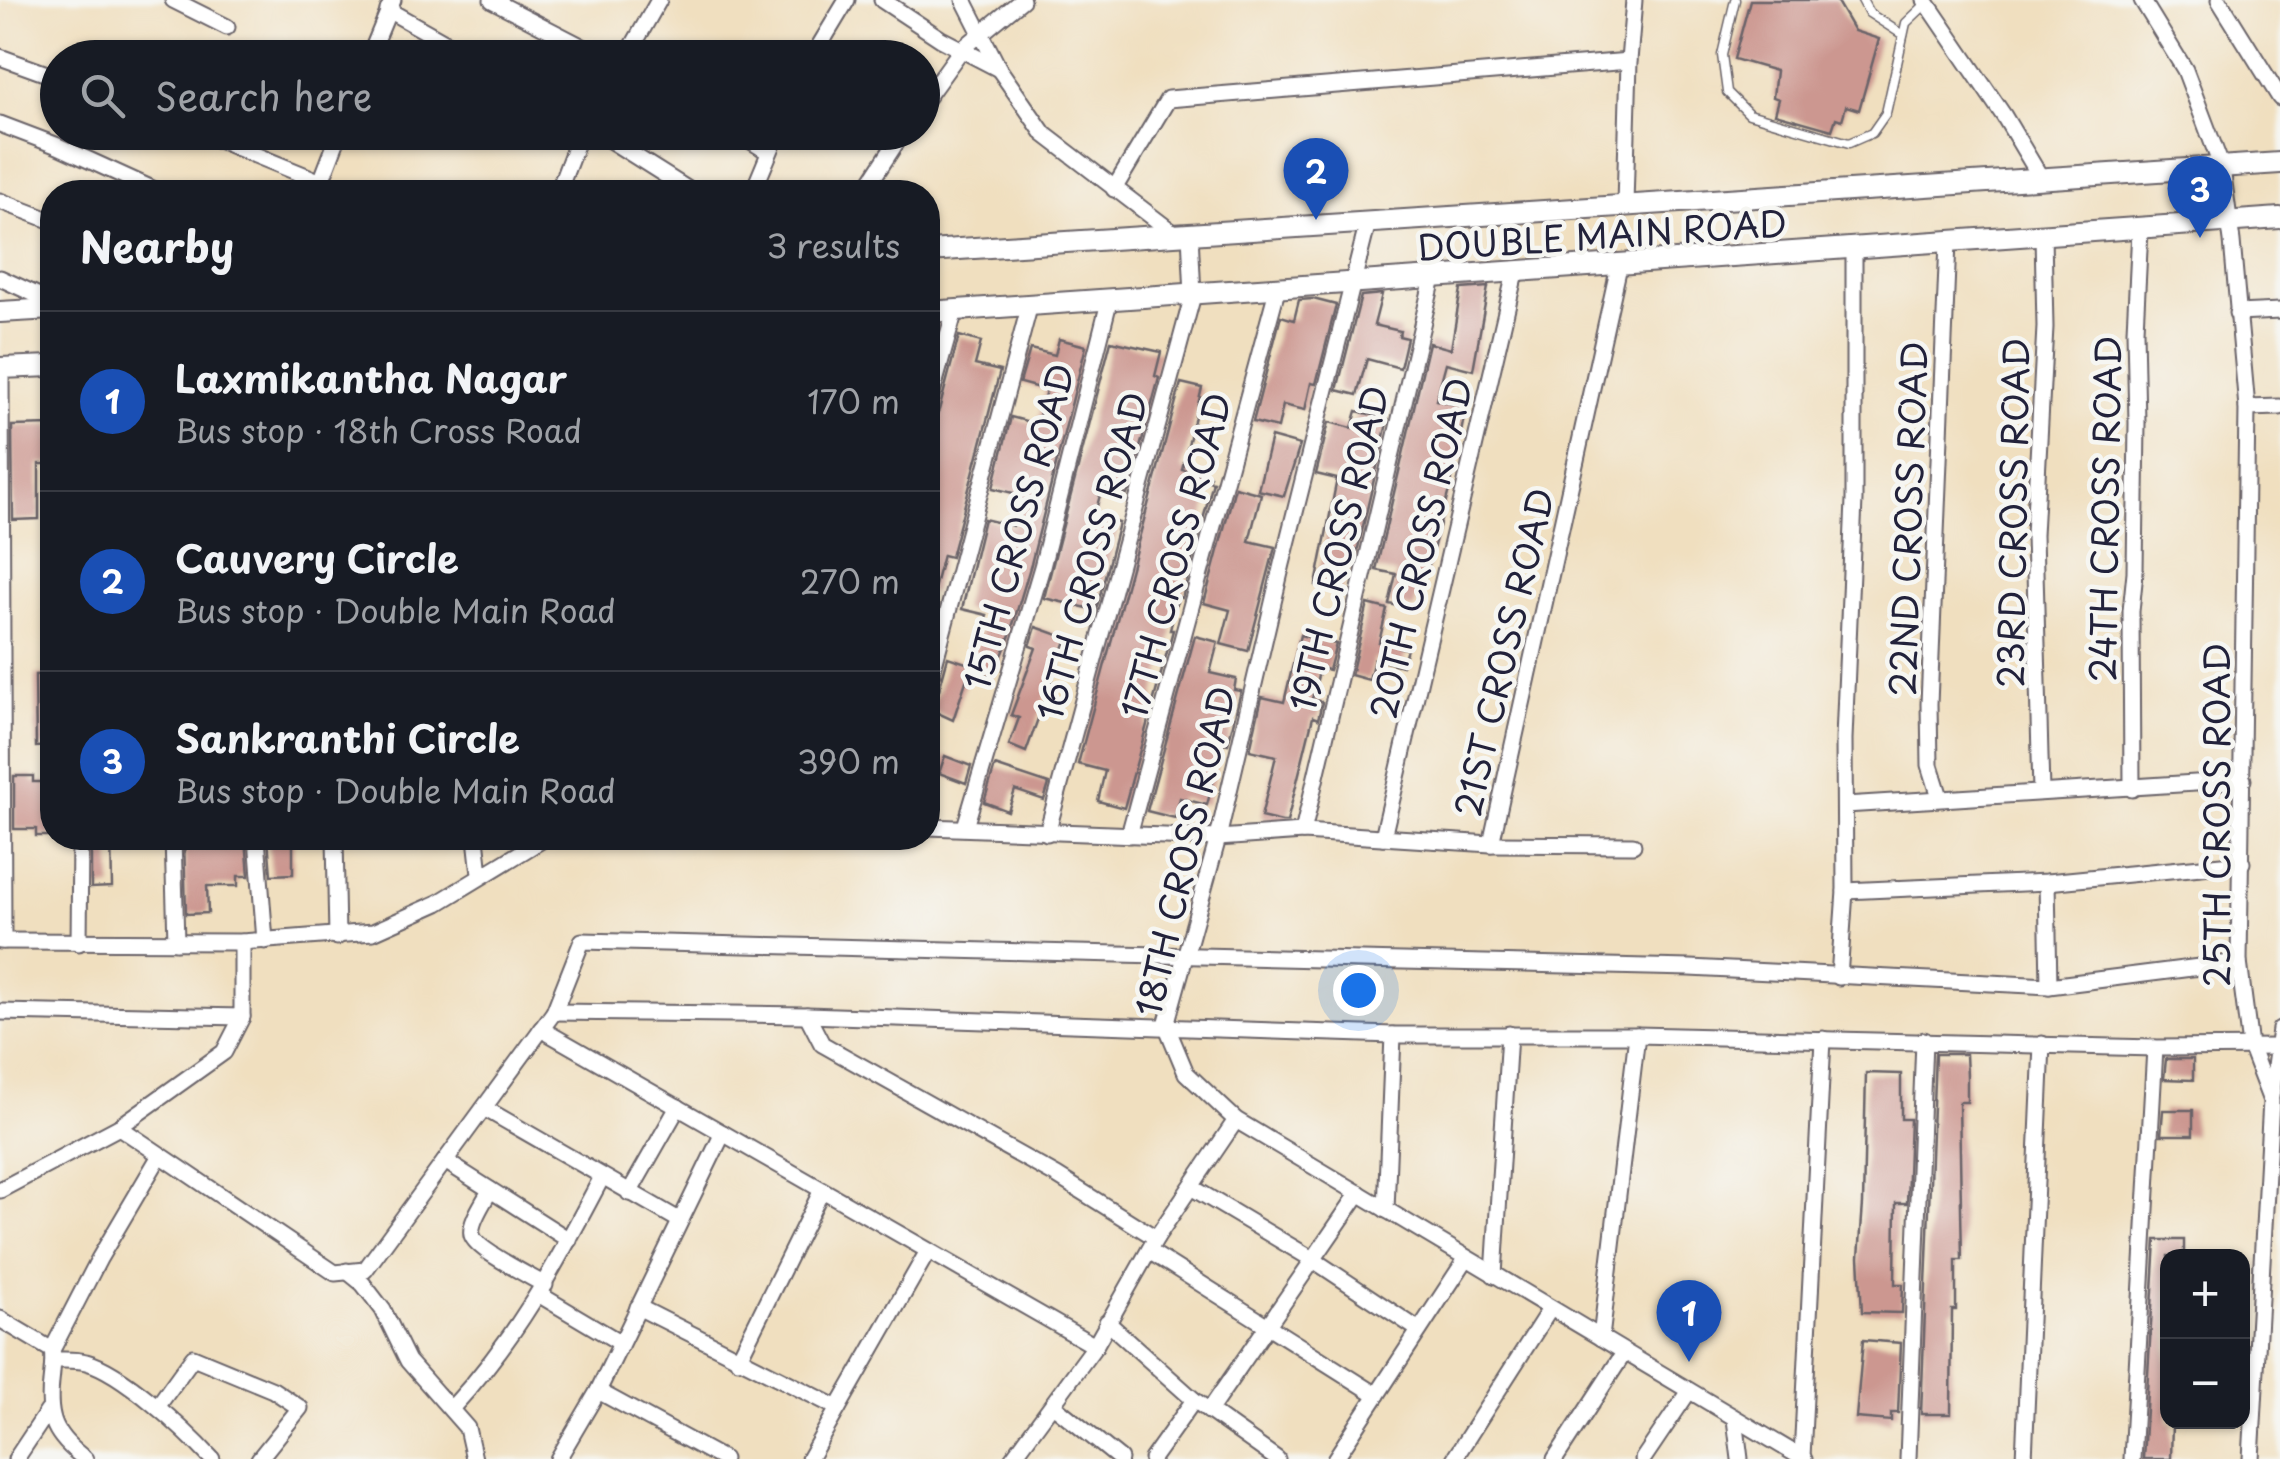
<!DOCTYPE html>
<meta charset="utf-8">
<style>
:root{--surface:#171b24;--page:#242831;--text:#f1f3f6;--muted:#9ea1a6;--line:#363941;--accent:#d1495b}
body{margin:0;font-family:"Playpen Sans",sans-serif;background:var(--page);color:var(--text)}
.controls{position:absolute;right:30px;bottom:30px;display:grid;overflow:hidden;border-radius:20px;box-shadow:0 2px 8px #0004}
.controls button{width:90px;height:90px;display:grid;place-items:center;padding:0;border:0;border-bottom:2px solid var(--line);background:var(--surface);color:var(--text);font:50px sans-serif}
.you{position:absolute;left:1358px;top:990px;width:35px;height:35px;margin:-25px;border:8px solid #fff;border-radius:50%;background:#1a73e8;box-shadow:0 0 0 15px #1a73e833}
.badge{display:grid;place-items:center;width:65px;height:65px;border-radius:50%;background:var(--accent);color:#fff;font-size:32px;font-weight:700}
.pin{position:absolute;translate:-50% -82px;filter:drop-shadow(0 2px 5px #0008)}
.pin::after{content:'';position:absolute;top:52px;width:35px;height:30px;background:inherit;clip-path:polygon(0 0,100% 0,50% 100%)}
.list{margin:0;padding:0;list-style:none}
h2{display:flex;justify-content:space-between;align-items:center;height:130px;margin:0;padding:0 40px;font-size:42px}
h2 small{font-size:32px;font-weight:400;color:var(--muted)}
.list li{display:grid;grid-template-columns:65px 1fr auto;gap:30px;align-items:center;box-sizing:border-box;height:180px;padding:0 40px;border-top:2px solid var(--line)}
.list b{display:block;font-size:38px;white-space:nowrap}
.list p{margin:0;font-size:32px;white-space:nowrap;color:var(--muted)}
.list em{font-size:32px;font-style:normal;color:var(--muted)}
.icon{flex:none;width:55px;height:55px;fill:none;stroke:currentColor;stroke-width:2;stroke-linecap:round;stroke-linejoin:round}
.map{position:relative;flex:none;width:2280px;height:1459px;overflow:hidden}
.search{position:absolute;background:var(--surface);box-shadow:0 2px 8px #0004;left:40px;top:40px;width:900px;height:110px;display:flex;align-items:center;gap:25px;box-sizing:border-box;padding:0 35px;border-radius:55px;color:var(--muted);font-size:38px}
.panel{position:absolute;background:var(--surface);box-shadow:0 2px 8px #0004;left:40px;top:180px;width:900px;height:670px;border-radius:40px}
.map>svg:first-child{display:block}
</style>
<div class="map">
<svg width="2280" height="1459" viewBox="0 0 2280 1459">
<rect width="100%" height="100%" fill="#f6f6f2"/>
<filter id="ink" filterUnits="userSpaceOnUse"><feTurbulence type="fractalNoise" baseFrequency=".01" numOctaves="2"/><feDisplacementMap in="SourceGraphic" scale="20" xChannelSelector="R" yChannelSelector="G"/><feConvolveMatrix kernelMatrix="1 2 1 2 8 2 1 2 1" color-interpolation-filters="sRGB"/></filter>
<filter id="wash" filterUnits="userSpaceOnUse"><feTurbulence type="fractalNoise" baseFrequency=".0048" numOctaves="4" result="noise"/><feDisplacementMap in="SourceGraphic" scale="40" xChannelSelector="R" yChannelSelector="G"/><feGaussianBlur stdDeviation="2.25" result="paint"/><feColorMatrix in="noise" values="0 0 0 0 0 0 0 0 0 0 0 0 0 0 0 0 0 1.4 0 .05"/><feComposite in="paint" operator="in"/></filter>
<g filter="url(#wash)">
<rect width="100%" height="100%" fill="#f0dfbf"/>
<g id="blocks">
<g fill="#cc9790">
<polygon points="1750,0 1836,0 1854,31 1879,39 1859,110 1846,106 1842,120 1836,118 1832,130 1775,114 1779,99 1773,97 1776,71 1734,59"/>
<polygon points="1488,287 1473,370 1446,363 1436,400 1466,407 1452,479 1425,579 1421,578 1414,609 1389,604 1396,574 1376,570 1429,343 1451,349 1461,289"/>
<polygon points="1382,294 1374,325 1400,331 1399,336 1407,338 1400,368 1367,359 1357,395 1337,390 1361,296"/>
<polygon points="1313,299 1336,305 1316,384 1311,383 1305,410 1283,405 1278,428 1253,422 1281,316 1294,320 1299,300"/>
<polygon points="959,336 981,342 975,365 1000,371 951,557 943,555 933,593 928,592 928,423 932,424 939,410"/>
<polygon points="1059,339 1086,346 1031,564 1008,641 993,677 970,669 953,720 929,709 939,690 948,657 969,664 987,615 962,609 984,519 1013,526 1021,495 993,488 1011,417 1037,424 1046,390 1020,383 1030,349 1055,355"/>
<polygon points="1111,341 1161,352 1155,376 1159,378 1127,495 1102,488 1094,517 1119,523 1096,610 1044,598"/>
<polygon points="1181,383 1202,388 1182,469 1210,476 1209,481 1213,482 1182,598 1178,597 1177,601 1170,630 1173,630 1124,808 1098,801 1105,771 1078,764"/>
<polygon points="1357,411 1388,419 1354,565 1349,564 1342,591 1316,585 1337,479 1316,474 1329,422 1352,428"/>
<polygon points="52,425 52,464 39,464 39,519 13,520 12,426"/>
<polygon points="1271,437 1300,445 1284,496 1258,490"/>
<polygon points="1235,487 1261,494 1249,541 1275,547 1248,651 1221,644 1230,610 1204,603"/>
<polygon points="1368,604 1387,609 1379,642 1407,649 1402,666 1374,659 1369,680 1351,675"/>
<polygon points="1036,627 1067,638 1026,752 1009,745 1019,718 1011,715 1036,648 1030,646"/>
<polygon points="1300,635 1336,644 1329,670 1320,668 1312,699 1322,702 1318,719 1313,717 1287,822 1282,822 1261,817 1276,756 1250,750 1262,697 1284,702"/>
<polygon points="1195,636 1218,642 1210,673 1236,679 1234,690 1241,691 1228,744 1223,743 1207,805 1180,798 1175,818 1147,811"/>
<polygon points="52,674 52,746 36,747 35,675"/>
<polygon points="945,756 971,766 966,783 939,773"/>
<polygon points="995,766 1049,784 1044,800 1015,790 1008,811 984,802"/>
<polygon points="14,776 33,776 33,782 52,782 52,836 36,836 36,829 14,829"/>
<polygon points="91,838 111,838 112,887 91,888"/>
<polygon points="184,838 246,838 249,876 238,876 238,886 207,886 208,913 186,914"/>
<polygon points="268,838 293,839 293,874 271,875"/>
<polygon points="1935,1054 1966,1054 1967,1077 1967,1102 1959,1102 1962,1260 1956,1260 1956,1310 1952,1310 1951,1414 1921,1414"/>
<polygon points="2166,1059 2193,1059 2193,1080 2164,1079"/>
<polygon points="1866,1073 1901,1074 1901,1119 1910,1119 1907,1203 1896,1203 1895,1284 1903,1284 1902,1313 1862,1312 1859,1257 1863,1204"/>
<polygon points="2163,1110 2193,1110 2193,1135 2161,1135"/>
<polygon points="2156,1240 2184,1240 2184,1256 2168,1256 2168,1422 2172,1422 2171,1459 2143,1459"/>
<polygon points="1863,1340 1901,1343 1898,1413 1891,1413 1891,1421 1856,1418"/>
</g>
</g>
</g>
<g filter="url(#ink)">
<use href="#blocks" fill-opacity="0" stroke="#6a6469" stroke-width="2.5"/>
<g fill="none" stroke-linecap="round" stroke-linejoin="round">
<defs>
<g id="service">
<polyline points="1735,0 1722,55 1727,92 1749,114 1849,143 1872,133 1886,113 1906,23 1927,3"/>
<polyline points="1862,0 1869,13 1903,35"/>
</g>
<g id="minor">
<polyline points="173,0 227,27"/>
<polyline points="492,0 604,58"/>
<polyline points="882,0 941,39 999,69"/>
<polyline points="964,0 999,69 1044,134 1176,235"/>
<polyline points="1925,0 2004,116 2041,178"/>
<polyline points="2142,0 2185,70 2222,168 2232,241 2247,408 2239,962 2250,1046 2271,1101 2251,1459"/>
<polyline points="2219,0 2280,98"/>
<polyline points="388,10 473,58"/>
<polyline points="0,57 58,78"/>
<polyline points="369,58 393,0"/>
<polyline points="626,58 659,0"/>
<polyline points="812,58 847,0"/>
<polyline points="922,104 961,50 1022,0"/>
<polyline points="0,124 58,146 159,192"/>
<polyline points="199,132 321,182"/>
<polyline points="597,132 692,192"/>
<polyline points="736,132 769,152"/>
<polyline points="1114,189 1168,99 1629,61"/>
<polyline points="317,192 340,132"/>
<polyline points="558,192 581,132"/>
<polyline points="753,192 778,132"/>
<polyline points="864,192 903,132"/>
<polyline points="0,201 52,221"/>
<polyline points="1625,205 1629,61 1634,0"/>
<polyline points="1368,222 1282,564 1218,838 1166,1025 1186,1073 1236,1120 1804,1459"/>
<polyline points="0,278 52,302"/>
<polyline points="2237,313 2280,311"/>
<polyline points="1,368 3,941"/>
<polyline points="928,407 955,310"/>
<polyline points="2247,408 2280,407"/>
<polyline points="928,687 1030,304"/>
<polyline points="2132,789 2131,611 2135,572 2137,423 2135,330 2140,229"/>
<polyline points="2041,792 2034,535 2045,327 2043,235"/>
<polyline points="1940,797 1930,765 1929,704 1948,242"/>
<polyline points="1845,805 2243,780"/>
<polyline points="928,827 1218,838 1303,832 1491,844 1619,266"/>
<polyline points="965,827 1042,567 1110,298"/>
<polyline points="1303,832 1433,278"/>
<polyline points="1047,833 1193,295 1190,234"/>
<polyline points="1129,835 1277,290"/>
<polyline points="1383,837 1515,273"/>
<polyline points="173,838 176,942"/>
<polyline points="257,838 265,941"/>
<polyline points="335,838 337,937"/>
<polyline points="476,838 480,874"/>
<polyline points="1491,844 1633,845"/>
<polyline points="2047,882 2049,986"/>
<polyline points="1845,891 2047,882 2242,863"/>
<polyline points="0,941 242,942 373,932 438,903 545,838"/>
<polyline points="79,943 80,838"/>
<polyline points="1839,977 1845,891 1844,739 1854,500 1854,249"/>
<polyline points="0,1012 242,1017 242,942"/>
<polyline points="554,1012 807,1015 1393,1035 1637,1035 2155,1048 2280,1047"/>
<polyline points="807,1015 822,1044 1057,1176 1156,1238"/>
<polyline points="541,1029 1095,1346"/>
<polyline points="2271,1097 2280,1029"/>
<polyline points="484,1108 679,1220"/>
<polyline points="119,1127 335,1273 365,1270 554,1012 582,941 1690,968 2049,986 2239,962"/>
<polyline points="445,1161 569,1240"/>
<polyline points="1191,1187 1312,1259 1419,1330"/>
<polyline points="0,1190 119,1127 224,1052 242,1017"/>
<path d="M490 1190C485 1201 469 1222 472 1235 476 1250 530 1276 545 1285"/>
<polyline points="629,1193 678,1107"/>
<polyline points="1386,1210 1393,1035"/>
<polyline points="1149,1251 1377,1395"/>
<polyline points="347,1271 363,1284 383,1310 408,1361 467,1428 474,1459"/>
<polyline points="1494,1275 1509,1034"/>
<polyline points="540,1295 619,1342"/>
<polyline points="638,1307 838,1408"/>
<path d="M0 1319 52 1350C54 1361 52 1371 51 1382 47 1420 55 1436 85 1459"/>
<polyline points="1107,1322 1194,1400 1277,1459"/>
<polyline points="1601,1338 1637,1035"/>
<polyline points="52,1350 99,1259 159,1157"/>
<path d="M54 1360C64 1360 76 1359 86 1362 122 1371 186 1431 212 1459"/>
<polyline points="738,1360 822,1190"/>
<polyline points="598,1391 723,1459"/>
<polyline points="1053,1405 1120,1459"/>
<polyline points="157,1407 193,1357 273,1390 300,1408 259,1459"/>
<path d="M451 1409C520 1334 555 1266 602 1177"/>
<polyline points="1209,1411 1359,1193"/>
<polyline points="1735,1419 1740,1459"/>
<polyline points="1802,1457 1823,1039"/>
<polyline points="16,1459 48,1411"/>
<polyline points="558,1459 598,1391 723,1133"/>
<polyline points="809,1459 928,1251"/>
<polyline points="1012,1459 1095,1346 1156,1238 1236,1120"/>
<polyline points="1152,1459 1194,1400"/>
<polyline points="1335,1459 1466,1259"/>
<polyline points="1454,1459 1550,1309"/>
<polyline points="1555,1459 1624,1353"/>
<polyline points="1643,1459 1689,1391"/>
<polyline points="1908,1459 1924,1040"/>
<polyline points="2024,1459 2042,1044"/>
<polyline points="2132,1459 2155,1048"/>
</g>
<g id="tertiary">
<polyline points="928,251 2280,163"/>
<polyline points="0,312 52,309"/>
<polyline points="928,312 2280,218"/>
<polyline points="0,368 52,366"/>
</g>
</defs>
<use href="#service" stroke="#6a6469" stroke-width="11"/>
<use href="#minor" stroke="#6a6469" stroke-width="19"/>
<use href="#tertiary" stroke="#6a6469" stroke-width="24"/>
<use href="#service" stroke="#fff" stroke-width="8"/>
<use href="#minor" stroke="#fff" stroke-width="15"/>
<use href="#tertiary" stroke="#fff" stroke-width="20"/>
</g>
</g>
<g text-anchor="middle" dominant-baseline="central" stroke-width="9" stroke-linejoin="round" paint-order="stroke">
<g font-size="35" fill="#22223b" stroke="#f6f6f2">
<text transform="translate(1602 234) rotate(-4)">DOUBLE MAIN ROAD</text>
<text transform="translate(2104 509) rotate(-89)">24TH CROSS ROAD</text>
<text transform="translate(2012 513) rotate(-89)">23RD CROSS ROAD</text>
<text transform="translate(1907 519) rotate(-88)">22ND CROSS ROAD</text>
<text transform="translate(1018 526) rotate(-75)">15TH CROSS ROAD</text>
<text transform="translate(1338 548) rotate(-77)">19TH CROSS ROAD</text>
<text transform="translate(1420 548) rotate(-77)">20TH CROSS ROAD</text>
<text transform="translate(1175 555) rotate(-75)">17TH CROSS ROAD</text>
<text transform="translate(1091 556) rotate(-75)">16TH CROSS ROAD</text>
<text transform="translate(1503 652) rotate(-77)">21ST CROSS ROAD</text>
<text transform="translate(2215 815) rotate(-90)">25TH CROSS ROAD</text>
<text transform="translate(1184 851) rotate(-77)">18TH CROSS ROAD</text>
</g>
</g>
</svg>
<div class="controls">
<button>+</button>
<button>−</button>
</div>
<div class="you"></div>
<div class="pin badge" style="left:1689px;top:1362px;background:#1a4fb4">1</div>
<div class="pin badge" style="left:1316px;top:220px;background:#1a4fb4">2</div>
<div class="pin badge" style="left:2200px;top:238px;background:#1a4fb4">3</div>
<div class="search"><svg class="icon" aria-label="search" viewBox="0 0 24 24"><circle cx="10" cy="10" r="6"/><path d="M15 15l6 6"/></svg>Search here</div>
<section class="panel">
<h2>Nearby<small>3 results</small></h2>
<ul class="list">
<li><span class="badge" style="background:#1a4fb4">1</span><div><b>Laxmikantha Nagar</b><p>Bus stop · 18th Cross Road</p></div><em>170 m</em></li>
<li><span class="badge" style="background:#1a4fb4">2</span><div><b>Cauvery Circle</b><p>Bus stop · Double Main Road</p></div><em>270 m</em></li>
<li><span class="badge" style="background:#1a4fb4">3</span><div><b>Sankranthi Circle</b><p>Bus stop · Double Main Road</p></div><em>390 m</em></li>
</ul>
</section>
</div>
